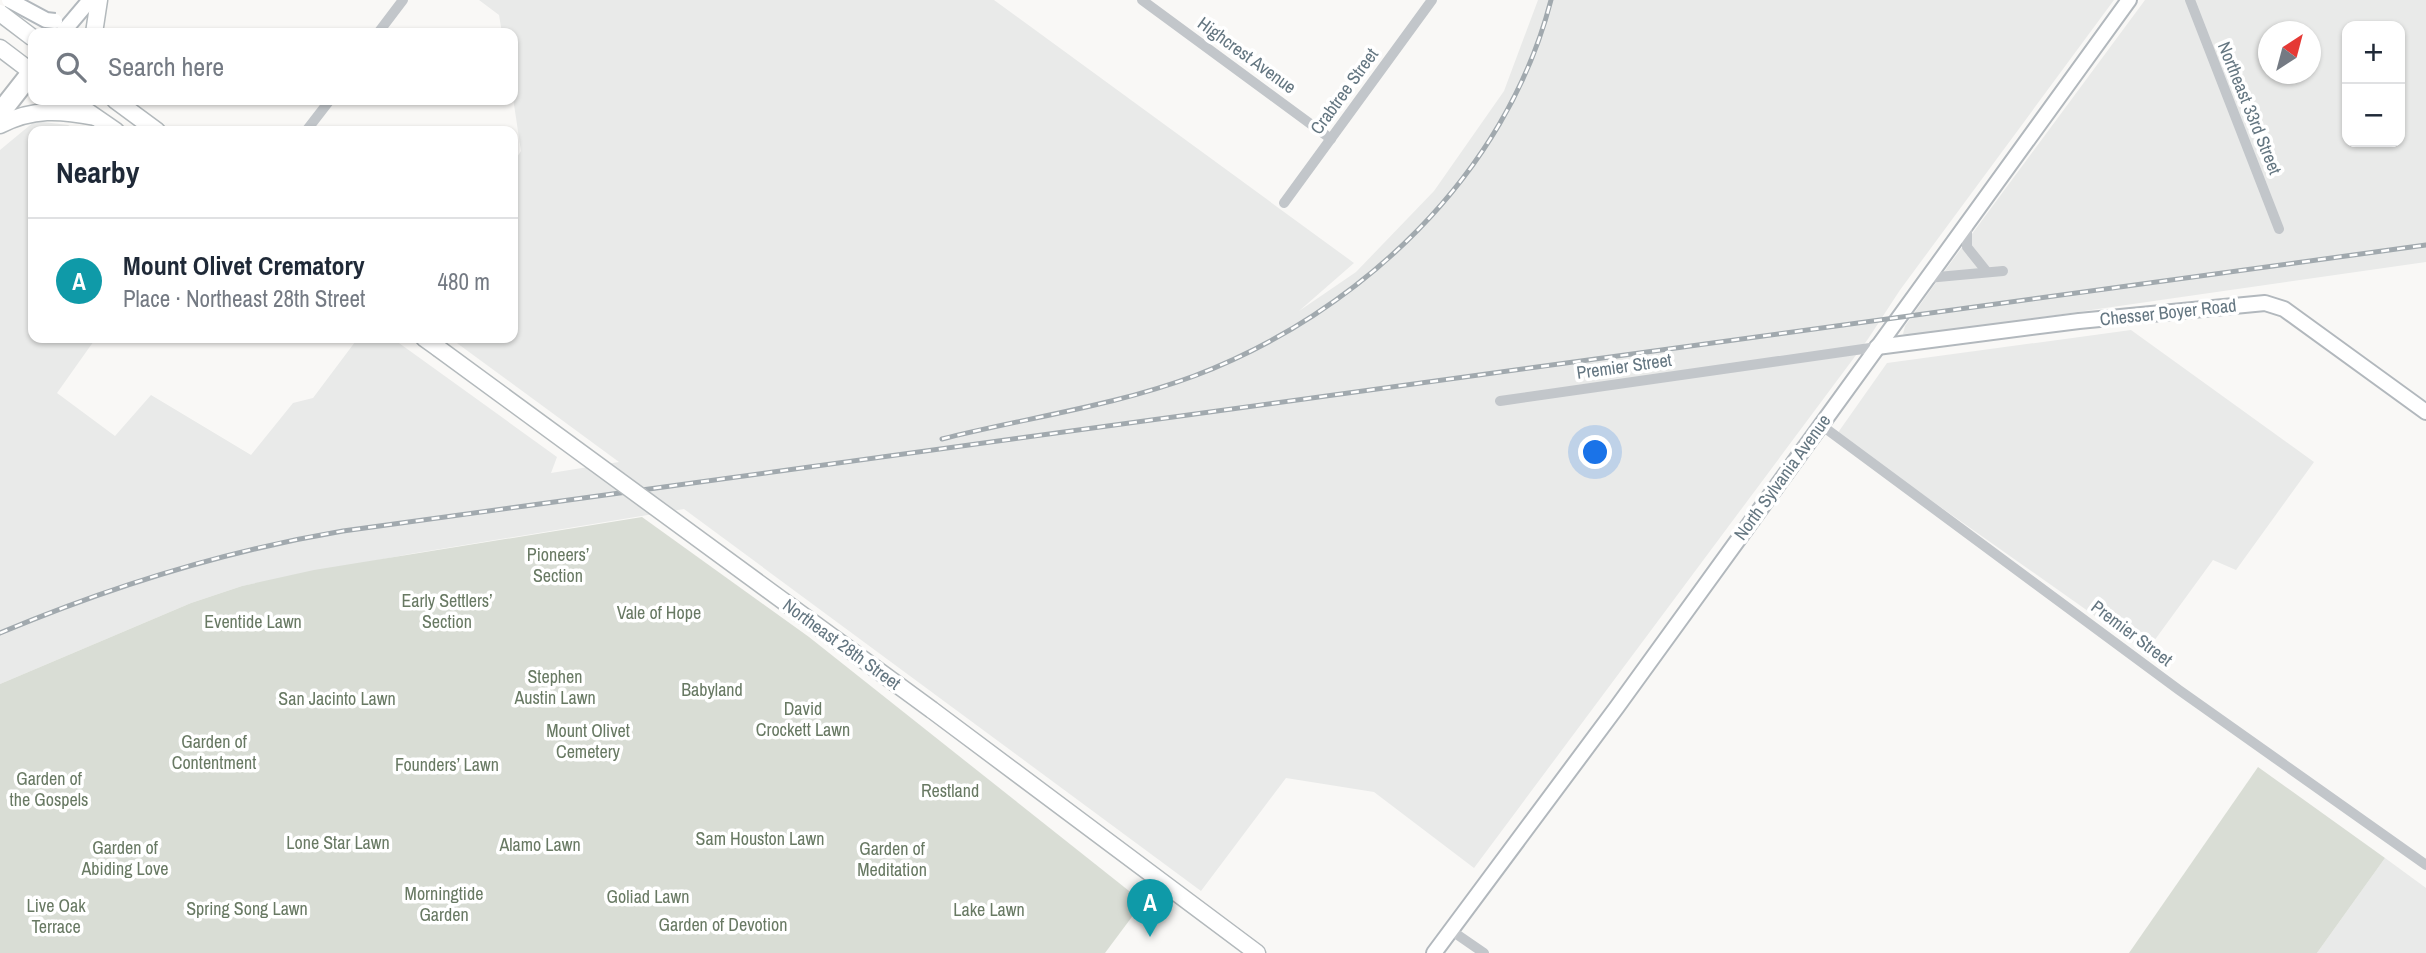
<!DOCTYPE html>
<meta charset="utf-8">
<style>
:root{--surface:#fff;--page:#f2f2f3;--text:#1f2937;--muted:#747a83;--line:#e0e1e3;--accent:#d93025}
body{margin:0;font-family:"Archivo Narrow",sans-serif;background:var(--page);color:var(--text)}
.controls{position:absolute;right:21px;top:21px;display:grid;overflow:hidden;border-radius:14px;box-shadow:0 2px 5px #0004}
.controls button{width:63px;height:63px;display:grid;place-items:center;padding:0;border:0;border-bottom:2px solid var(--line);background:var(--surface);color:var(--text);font:35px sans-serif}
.compass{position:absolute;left:2258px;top:21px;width:63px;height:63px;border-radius:50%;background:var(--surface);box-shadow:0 2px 5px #0004;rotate:36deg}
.you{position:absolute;left:1596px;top:453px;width:24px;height:24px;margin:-18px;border:5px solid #fff;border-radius:50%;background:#1a73e8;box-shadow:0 0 0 10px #1a73e833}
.badge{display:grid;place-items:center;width:46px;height:46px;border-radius:50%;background:var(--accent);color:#fff;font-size:23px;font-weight:700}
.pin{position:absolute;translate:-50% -58px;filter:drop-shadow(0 2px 4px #0008)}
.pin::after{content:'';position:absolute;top:37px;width:24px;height:21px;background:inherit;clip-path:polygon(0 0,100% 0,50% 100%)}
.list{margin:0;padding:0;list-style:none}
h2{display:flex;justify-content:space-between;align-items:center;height:91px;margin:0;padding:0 28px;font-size:30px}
h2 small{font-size:23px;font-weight:400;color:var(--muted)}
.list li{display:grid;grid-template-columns:46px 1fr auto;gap:21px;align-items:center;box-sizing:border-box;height:126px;padding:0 28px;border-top:2px solid var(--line)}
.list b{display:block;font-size:26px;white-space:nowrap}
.list p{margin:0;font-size:23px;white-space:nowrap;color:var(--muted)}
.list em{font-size:23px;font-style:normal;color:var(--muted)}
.icon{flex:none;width:38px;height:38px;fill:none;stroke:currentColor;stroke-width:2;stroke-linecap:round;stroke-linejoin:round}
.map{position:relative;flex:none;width:2426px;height:953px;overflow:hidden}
.search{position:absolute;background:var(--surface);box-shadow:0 2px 5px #0004;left:28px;top:28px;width:490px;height:77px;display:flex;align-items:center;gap:18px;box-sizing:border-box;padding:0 24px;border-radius:14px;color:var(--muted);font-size:26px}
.panel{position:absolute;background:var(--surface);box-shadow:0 2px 5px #0004;left:28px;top:126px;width:490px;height:217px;border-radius:14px}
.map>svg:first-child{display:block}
</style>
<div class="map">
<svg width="2426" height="953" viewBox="0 0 2426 953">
<rect width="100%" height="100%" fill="#f9f8f6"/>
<g fill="#e9eae9" fill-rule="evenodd">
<polygon points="479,0 994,0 1354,263 1299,311 1356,272 1434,191 1504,91 1538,0 2114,0 1900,290 1868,339 1474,868 1374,792 1286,778 1201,891 684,509 410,554 242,586 191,603 0,684 0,150 35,121 68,125 78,131 33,131 33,338 96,338 57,393 115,436 151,395 251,455 293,403 313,398 358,338 392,338 557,457 551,473 619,462 450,338 513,338 513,163 521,151 513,98 513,33 502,33 499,15"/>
<path d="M2145 0H2426V262L1911 336 1903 334 1905 326 1932 288ZM2347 26H2400V142H2347ZM2268 32H2310V74H2268Z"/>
<polygon points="2131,330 2314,462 2236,570 2213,560 2146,652 1837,434 1887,363"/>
<polygon points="2385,858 2426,888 2426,953 2317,953"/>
</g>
<g fill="#d9ddd5">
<polygon points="642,517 809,637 1143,902 1105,953 0,953 0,684 191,603 242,586 314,570"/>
<polygon points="2258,767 2385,858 2317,953 2129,953"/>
</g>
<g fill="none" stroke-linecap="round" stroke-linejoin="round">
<defs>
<g id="secondary">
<polyline points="62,33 90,0"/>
<polyline points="1877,347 2079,321 2265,303 2284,309 2426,412"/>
<polyline points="1434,953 1617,707 2129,0"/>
</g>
<g id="primary">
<polyline points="94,33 99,0"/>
<polyline points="0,48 33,73"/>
<polyline points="71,100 116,131"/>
<polyline points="115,100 157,131"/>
<path d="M0 125C33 108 60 110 95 117"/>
<polyline points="424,338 438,348"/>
<polyline points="932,710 1257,953"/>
</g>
<polyline id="highway" points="0,113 32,72"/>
</defs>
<use href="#secondary" stroke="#b2b8bd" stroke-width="18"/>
<use href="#primary" stroke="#b3b9bc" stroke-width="19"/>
<use href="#highway" stroke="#b3b8bb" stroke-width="23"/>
<g stroke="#c2c6ca" stroke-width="10">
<polyline points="1142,0 1331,139"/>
<polyline points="2190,0 2279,229"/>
<polyline points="378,33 403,0"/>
<polyline points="306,131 330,100"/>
<polyline points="1284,203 1432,0"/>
<polyline points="1967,223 1967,247 1987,272"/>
<polyline points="1927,278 2003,271"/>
<polyline points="1500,401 1877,347"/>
<polyline points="1821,425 2179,690 2426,865"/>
<polyline points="1452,931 1484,953"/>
</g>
<use href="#secondary" stroke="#fff" stroke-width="14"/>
<use href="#primary" stroke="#fff" stroke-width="16"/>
<use href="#highway" stroke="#fff" stroke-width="19"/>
<defs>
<g id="rail">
<path d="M942 439C1025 418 1114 406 1194 376 1360 313 1506 175 1551 0"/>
<path d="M0 633C112 586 224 551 343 531L2426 245"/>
</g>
</defs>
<use href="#rail" stroke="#a1a9ae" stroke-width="5"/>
<use href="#rail" stroke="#fff" stroke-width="2.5" stroke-dasharray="8" stroke-linecap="butt"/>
<defs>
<polyline id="secondary-bridge" points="9,0 46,20 55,21"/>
<g id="primary-bridge">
<polyline points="0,13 33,38"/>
<polyline points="438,348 932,710"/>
</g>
</defs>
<use href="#secondary-bridge" stroke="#b2b8bd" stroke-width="18" stroke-linecap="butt"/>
<use href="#primary-bridge" stroke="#b3b9bc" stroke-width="19" stroke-linecap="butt"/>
<use href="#secondary-bridge" stroke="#fff" stroke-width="14"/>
<use href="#primary-bridge" stroke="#fff" stroke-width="16"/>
</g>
<g text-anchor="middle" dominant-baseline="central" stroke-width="7" stroke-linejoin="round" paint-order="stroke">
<g font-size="18" fill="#647681" stroke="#fff">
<text transform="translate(1247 55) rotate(36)">Highcrest Avenue</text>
<text transform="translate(1344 91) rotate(-54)">Crabtree Street</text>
<text transform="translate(2250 108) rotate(68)">Northeast 33rd Street</text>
<text transform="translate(2168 312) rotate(-6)">Chesser Boyer Road</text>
<text transform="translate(1624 366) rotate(-8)">Premier Street</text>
<text transform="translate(1782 477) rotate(-54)">North Sylvania Avenue</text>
<text transform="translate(2132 633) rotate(37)">Premier Street</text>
<text transform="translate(842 644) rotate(36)">Northeast 28th Street</text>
</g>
<g font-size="18" fill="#687963" stroke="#fff">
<text x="558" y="554">Pioneers’<tspan x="558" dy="21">Section</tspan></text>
<text x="447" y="600">Early Settlers’<tspan x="447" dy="21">Section</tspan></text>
<text x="659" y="612">Vale of Hope</text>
<text x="253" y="621">Eventide Lawn</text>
<text x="555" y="676">Stephen<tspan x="555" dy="21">Austin Lawn</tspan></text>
<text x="712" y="689">Babyland</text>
<text x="337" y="698">San Jacinto Lawn</text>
<text x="803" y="708">David<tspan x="803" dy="21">Crockett Lawn</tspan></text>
<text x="588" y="730">Mount Olivet<tspan x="588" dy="21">Cemetery</tspan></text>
<text x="214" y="741">Garden of<tspan x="214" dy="21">Contentment</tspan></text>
<text x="447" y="764">Founders’ Lawn</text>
<text x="49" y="778">Garden of<tspan x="49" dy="21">the Gospels</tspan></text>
<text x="950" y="790">Restland</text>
<text x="760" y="838">Sam Houston Lawn</text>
<text x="338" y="842">Lone Star Lawn</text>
<text x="540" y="844">Alamo Lawn</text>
<text x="125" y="847">Garden of<tspan x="125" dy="21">Abiding Love</tspan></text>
<text x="892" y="848">Garden of<tspan x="892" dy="21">Meditation</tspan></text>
<text x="444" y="893">Morningtide<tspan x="444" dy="21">Garden</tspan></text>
<text x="648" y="896">Goliad Lawn</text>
<text x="56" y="905">Live Oak<tspan x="56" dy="21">Terrace</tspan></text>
<text x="247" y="908">Spring Song Lawn</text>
<text x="989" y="909">Lake Lawn</text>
<text x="723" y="924">Garden of Devotion</text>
</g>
</g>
</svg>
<div class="controls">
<button>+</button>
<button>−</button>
</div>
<svg class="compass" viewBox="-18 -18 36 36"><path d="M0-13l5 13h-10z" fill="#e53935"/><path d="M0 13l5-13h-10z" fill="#747a83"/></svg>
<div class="you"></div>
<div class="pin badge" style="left:1150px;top:937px;background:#0f9aa8">A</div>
<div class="search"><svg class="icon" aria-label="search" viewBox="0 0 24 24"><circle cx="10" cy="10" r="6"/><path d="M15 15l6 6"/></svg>Search here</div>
<section class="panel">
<h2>Nearby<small></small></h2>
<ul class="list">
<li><span class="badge" style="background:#0f9aa8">A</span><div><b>Mount Olivet Crematory</b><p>Place · Northeast 28th Street</p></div><em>480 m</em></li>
</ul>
</section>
</div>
